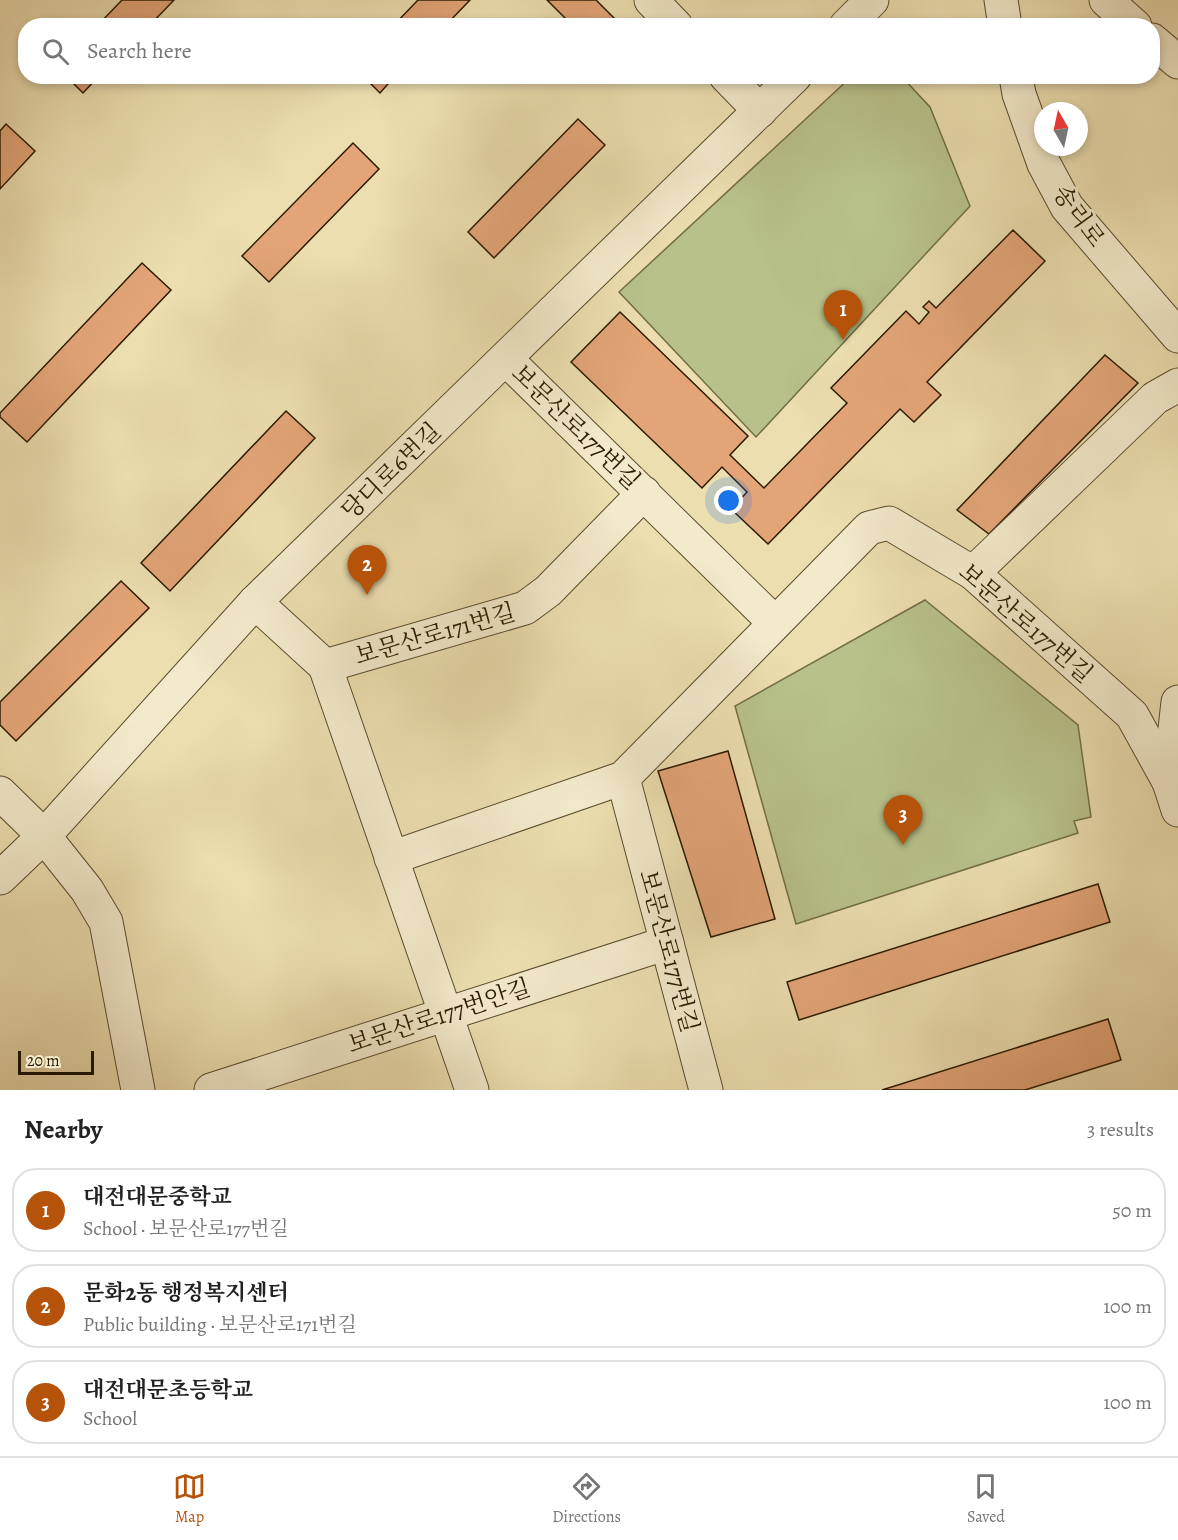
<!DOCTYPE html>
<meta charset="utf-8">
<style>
:root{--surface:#fff;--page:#f2f2f2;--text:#222;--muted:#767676;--line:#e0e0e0;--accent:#b45309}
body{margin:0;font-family:Alegreya,"Noto Serif KR",serif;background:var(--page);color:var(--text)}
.compass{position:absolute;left:1034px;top:102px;width:54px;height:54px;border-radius:50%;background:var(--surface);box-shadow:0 3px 9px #0003;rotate:351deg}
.scale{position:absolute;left:18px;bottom:15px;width:76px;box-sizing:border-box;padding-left:6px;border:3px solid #2b1a02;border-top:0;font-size:16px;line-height:21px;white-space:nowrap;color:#2b1a02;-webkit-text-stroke:4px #f3eacb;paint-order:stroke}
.you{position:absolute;left:729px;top:501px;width:21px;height:21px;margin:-15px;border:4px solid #fff;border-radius:50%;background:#1a73e8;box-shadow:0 0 0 9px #1a73e833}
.badge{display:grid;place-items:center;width:39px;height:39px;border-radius:50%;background:var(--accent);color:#fff;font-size:20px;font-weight:700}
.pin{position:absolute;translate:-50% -50px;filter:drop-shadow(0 2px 3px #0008)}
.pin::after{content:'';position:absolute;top:32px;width:21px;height:18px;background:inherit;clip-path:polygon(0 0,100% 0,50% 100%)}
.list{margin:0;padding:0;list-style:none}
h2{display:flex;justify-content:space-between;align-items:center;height:78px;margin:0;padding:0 24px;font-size:26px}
h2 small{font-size:20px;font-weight:400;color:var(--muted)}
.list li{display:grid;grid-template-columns:39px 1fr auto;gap:18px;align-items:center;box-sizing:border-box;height:84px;margin:0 12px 12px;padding:0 12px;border:2px solid var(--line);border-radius:24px}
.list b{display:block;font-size:22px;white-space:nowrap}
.list p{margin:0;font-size:20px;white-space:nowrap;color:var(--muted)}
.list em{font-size:20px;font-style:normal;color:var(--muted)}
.icon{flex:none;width:33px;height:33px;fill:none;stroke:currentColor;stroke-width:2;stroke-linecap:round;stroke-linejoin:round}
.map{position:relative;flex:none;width:1178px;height:1090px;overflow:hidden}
.search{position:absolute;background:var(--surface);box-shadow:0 3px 9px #0003;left:18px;right:18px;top:18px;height:66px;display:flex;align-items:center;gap:15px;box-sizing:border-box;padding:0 21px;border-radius:24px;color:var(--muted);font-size:22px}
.sheet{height:366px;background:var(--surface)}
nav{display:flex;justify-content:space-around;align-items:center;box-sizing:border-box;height:84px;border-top:2px solid var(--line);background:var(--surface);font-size:16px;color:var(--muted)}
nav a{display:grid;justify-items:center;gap:3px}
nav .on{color:var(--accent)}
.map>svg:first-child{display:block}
</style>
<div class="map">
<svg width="1178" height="1090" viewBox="0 0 1178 1090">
<rect width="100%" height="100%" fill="#ecdeaf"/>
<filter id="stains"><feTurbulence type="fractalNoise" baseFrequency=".00333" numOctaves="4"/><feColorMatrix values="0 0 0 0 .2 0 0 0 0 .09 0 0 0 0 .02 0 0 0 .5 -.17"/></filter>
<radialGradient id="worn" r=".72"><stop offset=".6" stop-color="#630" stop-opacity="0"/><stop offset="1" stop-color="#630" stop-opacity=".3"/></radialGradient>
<g fill="#b8c18a" stroke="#726e46" stroke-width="1.5">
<polygon points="851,77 902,77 930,107 970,206 756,437 619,292"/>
<polygon points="925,600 1078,725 1091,817 1074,821 1078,833 796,924 735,706"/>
</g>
<g fill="#e3a578" stroke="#2b1a02" stroke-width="1.5">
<polygon points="122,0 174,0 149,26 97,26"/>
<polygon points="418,0 470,0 445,26 393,26"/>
<polygon points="547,0 596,0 622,26 573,26"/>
<polygon points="66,76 99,76 83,93"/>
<polygon points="363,76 395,76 380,93"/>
<polygon points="578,119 605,145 494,258 468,232"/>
<polygon points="6,124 35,151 0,189 0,131"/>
<polygon points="353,143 379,169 269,282 242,256"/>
<polygon points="1013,230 1045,261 927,382 941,395 914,422 900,409 768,544 731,509 747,492 722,467 702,488 571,362 620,312 748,436 730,455 764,488 847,403 831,388 906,311 919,324 929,312 923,307 929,301 936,308"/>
<polygon points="142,263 171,290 27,442 0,417 0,413"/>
<polygon points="1105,355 1138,383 989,534 957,510"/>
<polygon points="286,411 315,438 170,591 141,563"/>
<polygon points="121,581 149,608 16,741 0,725 0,702"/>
<polygon points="728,751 775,919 711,937 658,771"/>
<polygon points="1098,884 1110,922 799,1020 787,982"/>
<polygon points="1108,1019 1121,1060 1025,1090 882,1090"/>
</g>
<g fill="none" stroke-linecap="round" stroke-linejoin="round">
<defs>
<g id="minor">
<polyline points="651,0 676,26"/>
<polyline points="1001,0 1005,26"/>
<polyline points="1106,0 1135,26"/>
<polyline points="846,26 872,0"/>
<polyline points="1152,40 1178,62"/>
<polyline points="726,76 760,111"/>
<polyline points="1016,76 1019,94 1044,164 1067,207 1178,336"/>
<polyline points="506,359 775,623"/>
<polyline points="973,573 1155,398 1178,385"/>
<polyline points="255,602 325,666 472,1090"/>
<polyline points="325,666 525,608 548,591 644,493"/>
<polyline points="1178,702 1169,782 1178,810"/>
<polyline points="623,778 706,1090"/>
<polyline points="0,793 44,836 87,890 106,922 138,1090"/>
<polyline points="391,858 623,778 869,528 889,523 973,573 1132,715 1169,782 1178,778"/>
<polyline points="0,878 44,836 255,602 795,76"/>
<polyline points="211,1090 667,943"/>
</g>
</defs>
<use href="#minor" stroke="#5b4b2d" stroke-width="35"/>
<use href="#minor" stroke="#f3eacb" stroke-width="33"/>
</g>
<g text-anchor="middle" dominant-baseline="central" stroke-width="6" stroke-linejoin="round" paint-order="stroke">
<g font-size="24" fill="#2b1a02" stroke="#f3eacb">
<text transform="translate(1079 216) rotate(54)">송리로</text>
<text transform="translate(576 427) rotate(44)">보문산로177번길</text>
<text transform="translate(391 471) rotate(-44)">당디로6번길</text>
<text transform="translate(1026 623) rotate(41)">보문산로177번길</text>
<text transform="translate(435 634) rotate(-16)">보문산로171번길</text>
<text transform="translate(669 951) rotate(75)">보문산로177번길</text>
<text transform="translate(439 1016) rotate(-18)">보문산로177번안길</text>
</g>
</g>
<rect width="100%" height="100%" filter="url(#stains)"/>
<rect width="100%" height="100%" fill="url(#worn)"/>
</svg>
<svg class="compass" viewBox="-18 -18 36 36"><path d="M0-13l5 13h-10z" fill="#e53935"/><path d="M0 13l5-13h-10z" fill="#767676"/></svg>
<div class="scale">20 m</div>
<div class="you"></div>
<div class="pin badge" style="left:843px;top:340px">1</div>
<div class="pin badge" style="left:367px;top:595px">2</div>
<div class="pin badge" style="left:903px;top:845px">3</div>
<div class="search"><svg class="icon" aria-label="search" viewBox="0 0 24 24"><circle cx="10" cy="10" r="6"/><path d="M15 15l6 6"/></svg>Search here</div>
</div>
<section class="sheet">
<h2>Nearby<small>3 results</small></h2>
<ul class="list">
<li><span class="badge">1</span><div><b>대전대문중학교</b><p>School · 보문산로177번길</p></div><em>50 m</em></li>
<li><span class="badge">2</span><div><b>문화2동 행정복지센터</b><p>Public building · 보문산로171번길</p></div><em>100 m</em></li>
<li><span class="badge">3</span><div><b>대전대문초등학교</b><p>School</p></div><em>100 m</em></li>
</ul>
</section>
<nav>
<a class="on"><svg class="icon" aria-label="map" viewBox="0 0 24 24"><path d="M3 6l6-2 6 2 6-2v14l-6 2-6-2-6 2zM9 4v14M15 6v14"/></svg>Map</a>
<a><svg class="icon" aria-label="directions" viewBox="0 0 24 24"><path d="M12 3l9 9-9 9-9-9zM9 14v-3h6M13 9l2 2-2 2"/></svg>Directions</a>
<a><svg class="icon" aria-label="saved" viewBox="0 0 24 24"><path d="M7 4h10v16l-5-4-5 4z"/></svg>Saved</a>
</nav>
